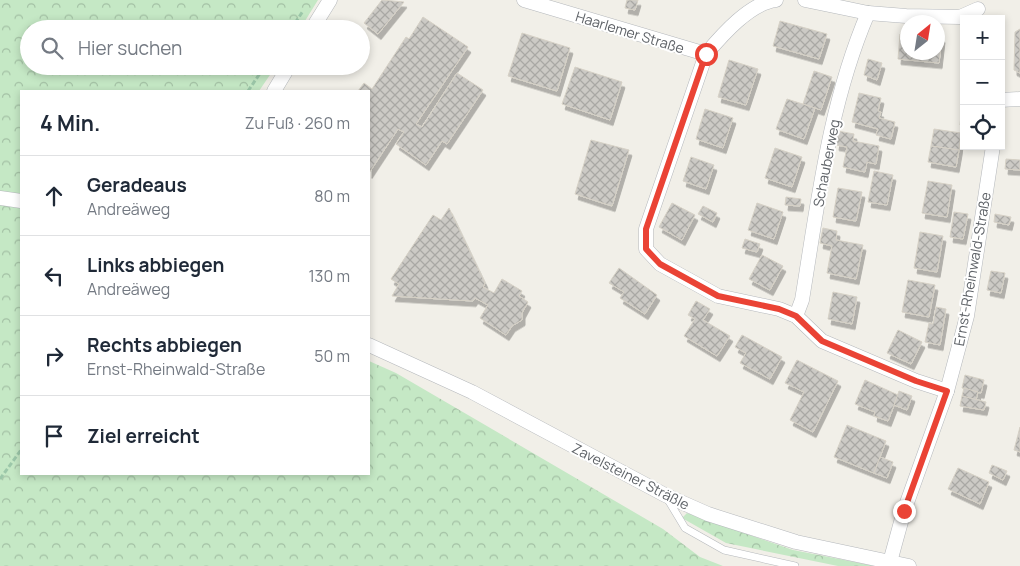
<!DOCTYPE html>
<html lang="de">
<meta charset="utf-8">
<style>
:root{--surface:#fff;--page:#f6f6f7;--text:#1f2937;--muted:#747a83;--line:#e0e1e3}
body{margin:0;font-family:Manrope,sans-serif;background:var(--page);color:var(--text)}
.controls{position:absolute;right:15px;top:15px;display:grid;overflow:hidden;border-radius:0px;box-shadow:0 2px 8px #0003}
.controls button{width:45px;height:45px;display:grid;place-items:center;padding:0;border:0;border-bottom:1px solid var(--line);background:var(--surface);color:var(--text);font:25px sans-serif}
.compass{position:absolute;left:900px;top:15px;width:45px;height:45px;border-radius:50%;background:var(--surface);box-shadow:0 2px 8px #0003;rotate:30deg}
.stop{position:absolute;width:15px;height:15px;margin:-11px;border:4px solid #ea4335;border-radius:50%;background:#fff}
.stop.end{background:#ea4335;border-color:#fff;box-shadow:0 1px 5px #0008}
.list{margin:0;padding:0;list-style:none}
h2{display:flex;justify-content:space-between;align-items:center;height:65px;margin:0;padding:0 20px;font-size:21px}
h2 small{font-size:16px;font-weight:400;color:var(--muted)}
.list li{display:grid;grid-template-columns:32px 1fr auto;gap:15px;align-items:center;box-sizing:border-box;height:80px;padding:0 20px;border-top:1px solid var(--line)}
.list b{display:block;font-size:19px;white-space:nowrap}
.list p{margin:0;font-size:16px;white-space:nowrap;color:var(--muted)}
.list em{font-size:16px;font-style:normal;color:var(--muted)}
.icon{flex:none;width:28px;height:28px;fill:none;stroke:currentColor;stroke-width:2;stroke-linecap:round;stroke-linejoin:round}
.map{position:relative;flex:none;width:1020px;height:566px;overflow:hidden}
.search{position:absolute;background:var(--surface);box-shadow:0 2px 8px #0003;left:20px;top:20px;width:350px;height:55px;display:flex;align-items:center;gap:12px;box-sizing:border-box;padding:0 18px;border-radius:28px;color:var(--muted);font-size:19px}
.panel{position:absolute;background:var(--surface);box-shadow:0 2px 8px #0003;left:20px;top:90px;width:350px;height:385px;border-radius:0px}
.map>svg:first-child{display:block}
</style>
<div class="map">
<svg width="1020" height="566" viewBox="0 0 1020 566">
<defs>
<pattern id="forest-crowns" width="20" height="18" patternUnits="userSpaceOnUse" patternTransform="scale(1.25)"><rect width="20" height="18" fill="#c5e8c5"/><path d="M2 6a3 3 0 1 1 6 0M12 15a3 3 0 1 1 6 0" fill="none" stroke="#a3c0a4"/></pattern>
<pattern id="building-cross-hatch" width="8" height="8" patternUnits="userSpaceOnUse" patternTransform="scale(1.25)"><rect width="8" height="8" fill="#cccac5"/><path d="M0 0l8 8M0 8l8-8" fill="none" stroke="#a9a8a4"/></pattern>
<filter id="shadow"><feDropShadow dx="3" dy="5.5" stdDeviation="0" flood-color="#0004"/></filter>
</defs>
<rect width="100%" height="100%" fill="#f1efe8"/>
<g fill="url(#forest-crowns)">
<polygon points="0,0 318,0 300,29 29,29 29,66 276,66 259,91 21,91 21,474 369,474 369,361 396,373 663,529 700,557 723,566 0,566"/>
<polygon points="687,513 793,550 875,566 838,566 726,543 682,518"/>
</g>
<g fill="url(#building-cross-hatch)" stroke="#d6d1c6" filter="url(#shadow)">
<polygon points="382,0 404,2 378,34 364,23"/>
<polygon points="627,0 638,0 635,10 625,8"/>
<polygon points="423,17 468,47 416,124 422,127 457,73 483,90 447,144 442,141 426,165 396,144 404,132 398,129 369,173 369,91 358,91 364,83 372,89 406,37 409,39"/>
<polygon points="780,21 827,34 819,59 773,46"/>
<polygon points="1020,29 1020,73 1014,70 1015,32"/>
<polygon points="522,33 570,48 557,91 508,76"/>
<polygon points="900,34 908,34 908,52 938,52 938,37 942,37 939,63 898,59"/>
<polygon points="868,59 882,63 877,80 864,75"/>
<polygon points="729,60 758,69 746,105 718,97"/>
<polygon points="575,67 622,82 610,120 562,104"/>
<polygon points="814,71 832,77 821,110 803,104"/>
<polygon points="859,93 881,98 878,111 881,112 879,118 895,122 891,139 876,135 878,129 852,122"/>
<polygon points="787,99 815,108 804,139 776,129"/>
<polygon points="962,106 964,106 964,125 960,125"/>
<polygon points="705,109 733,118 723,148 696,139"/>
<polygon points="934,129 961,133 959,150 931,146"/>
<polygon points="838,131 854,134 853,141 879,146 876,164 867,162 865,172 843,167 847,147 836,145"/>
<polygon points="591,140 629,150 612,206 575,194"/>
<polygon points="931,146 959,150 956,167 928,162"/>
<polygon points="775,148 802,157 792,187 765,178"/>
<polygon points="691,157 714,165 706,189 683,181"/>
<polygon points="1006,159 1020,160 1020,170 1005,169"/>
<polygon points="874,171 893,175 887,205 868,202"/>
<polygon points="928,181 952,185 947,217 922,213"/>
<polygon points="838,188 862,192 856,221 833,217"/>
<polygon points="786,197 801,199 800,206 785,205"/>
<polygon points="672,203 695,215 682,240 659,227"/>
<polygon points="757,203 783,212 774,239 748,230"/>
<polygon points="703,206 717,213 713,222 698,214"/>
<polygon points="449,208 485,283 483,287 494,293 502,279 522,291 519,296 528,302 522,313 522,320 512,326 506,335 480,318 488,305 475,298 473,301 392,296 399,284 391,279 433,215 441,220"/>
<polygon points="954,212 968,214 963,239 950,237"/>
<polygon points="995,214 1011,217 1009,225 994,222"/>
<polygon points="823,228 837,231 836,240 863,245 856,279 827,273 832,246 820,243"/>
<polygon points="920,232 943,236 937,272 914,268"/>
<polygon points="745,239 760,244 757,252 742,248"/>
<polygon points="762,255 783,266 770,290 749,279"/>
<polygon points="619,268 657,295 645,314 620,298 624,292 609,283"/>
<polygon points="991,271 1005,273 1001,293 987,290"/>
<polygon points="908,280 935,285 929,317 902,312"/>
<polygon points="833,292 857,297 852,324 828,319"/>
<polygon points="696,301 710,309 703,320 730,336 717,356 684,336 695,319 688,315"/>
<polygon points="936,307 946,309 940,345 925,342 929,323 933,324"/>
<polygon points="898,330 922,342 911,364 887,353"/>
<polygon points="742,335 782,357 770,379 740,363 746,353 735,347"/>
<polygon points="797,360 838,381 813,432 790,420 804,392 785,383"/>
<polygon points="965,375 984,380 981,393 962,388"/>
<polygon points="865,380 898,395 888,421 874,416 875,412 855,404"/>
<polygon points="964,388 978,392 976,400 962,396"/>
<polygon points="899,391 912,396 907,410 894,405"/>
<polygon points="962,396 986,402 984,410 960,406"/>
<polygon points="847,425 886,441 874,473 834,457"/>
<polygon points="1020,427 1020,452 1014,450"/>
<polygon points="880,457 893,462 887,478 874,473"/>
<polygon points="992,465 1007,471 1003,480 989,473"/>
<polygon points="958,468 989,482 980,504 948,489"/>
</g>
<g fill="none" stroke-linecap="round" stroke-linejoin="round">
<defs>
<polyline id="lane" points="667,498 685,528 724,550 795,566"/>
<g id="street">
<path d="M524 0 706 54C722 35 750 3 776 0"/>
<polyline points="805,0 868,13 906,16 960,17 978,9"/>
<polyline points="312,29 330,0"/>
<polyline points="706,54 646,229 646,249 660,264 718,296 779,309 796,316 822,341 916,381 947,391"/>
<polyline points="274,91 289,66"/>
<polyline points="1001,100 1020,99"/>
<polyline points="0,198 21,201"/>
<path d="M796 316 802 300C818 203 829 104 868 13"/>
<polyline points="369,345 472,392 665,495 708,514 796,542 909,566"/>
<polyline points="890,562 904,511 947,391 967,316 993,146"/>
</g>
</defs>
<use href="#lane" stroke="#b5b8bc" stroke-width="8"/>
<use href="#street" stroke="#b5b8bc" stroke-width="15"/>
<g stroke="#9cc7a9" stroke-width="3" stroke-dasharray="5 2.5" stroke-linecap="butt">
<polyline points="291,29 303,11"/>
<polyline points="248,91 265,66"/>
<polyline points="0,479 21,450"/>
</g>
<use href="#lane" stroke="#fff" stroke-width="7"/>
<use href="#street" stroke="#fff" stroke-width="14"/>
</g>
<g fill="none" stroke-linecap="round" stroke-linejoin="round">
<polyline stroke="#ea4335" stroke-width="6" points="706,54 646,229 646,249 660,264 718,296 779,309 796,316 822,341 916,381 947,391 904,511"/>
</g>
<g text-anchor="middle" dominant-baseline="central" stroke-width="4" stroke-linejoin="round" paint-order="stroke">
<g font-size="14" fill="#5f6368" stroke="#fff">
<text transform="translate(630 32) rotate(17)">Haarlemer Straße</text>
<text transform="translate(826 163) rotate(-79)">Schauberweg</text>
<text transform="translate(972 269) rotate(-80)">Ernst-Rheinwald-Straße</text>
<text transform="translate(631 476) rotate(27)">Zavelsteiner Sträßle</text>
</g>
</g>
</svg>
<div class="controls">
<button>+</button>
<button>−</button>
<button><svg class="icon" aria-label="locate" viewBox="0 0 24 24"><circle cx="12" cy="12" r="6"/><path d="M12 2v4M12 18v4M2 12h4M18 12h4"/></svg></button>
</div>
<svg class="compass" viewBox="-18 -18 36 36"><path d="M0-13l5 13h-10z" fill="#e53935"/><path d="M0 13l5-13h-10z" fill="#747a83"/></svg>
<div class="stop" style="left:706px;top:54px"></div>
<div class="stop end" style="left:904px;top:511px"></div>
<div class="search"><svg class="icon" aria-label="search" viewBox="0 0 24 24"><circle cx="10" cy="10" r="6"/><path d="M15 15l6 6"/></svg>Hier suchen</div>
<section class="panel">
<h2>4 Min.<small>Zu Fuß · 260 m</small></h2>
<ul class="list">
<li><svg class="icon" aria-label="ahead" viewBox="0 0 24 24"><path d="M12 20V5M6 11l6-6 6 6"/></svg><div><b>Geradeaus</b><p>Andreäweg</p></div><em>80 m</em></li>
<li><svg class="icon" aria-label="left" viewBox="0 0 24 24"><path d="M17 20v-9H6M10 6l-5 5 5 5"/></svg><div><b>Links abbiegen</b><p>Andreäweg</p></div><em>130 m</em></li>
<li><svg class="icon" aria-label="right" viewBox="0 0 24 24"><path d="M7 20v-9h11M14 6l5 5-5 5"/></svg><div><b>Rechts abbiegen</b><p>Ernst-Rheinwald-Straße</p></div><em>50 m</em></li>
<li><svg class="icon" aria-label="arrive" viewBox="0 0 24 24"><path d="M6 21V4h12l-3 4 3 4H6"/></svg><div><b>Ziel erreicht</b></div></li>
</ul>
</section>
</div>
